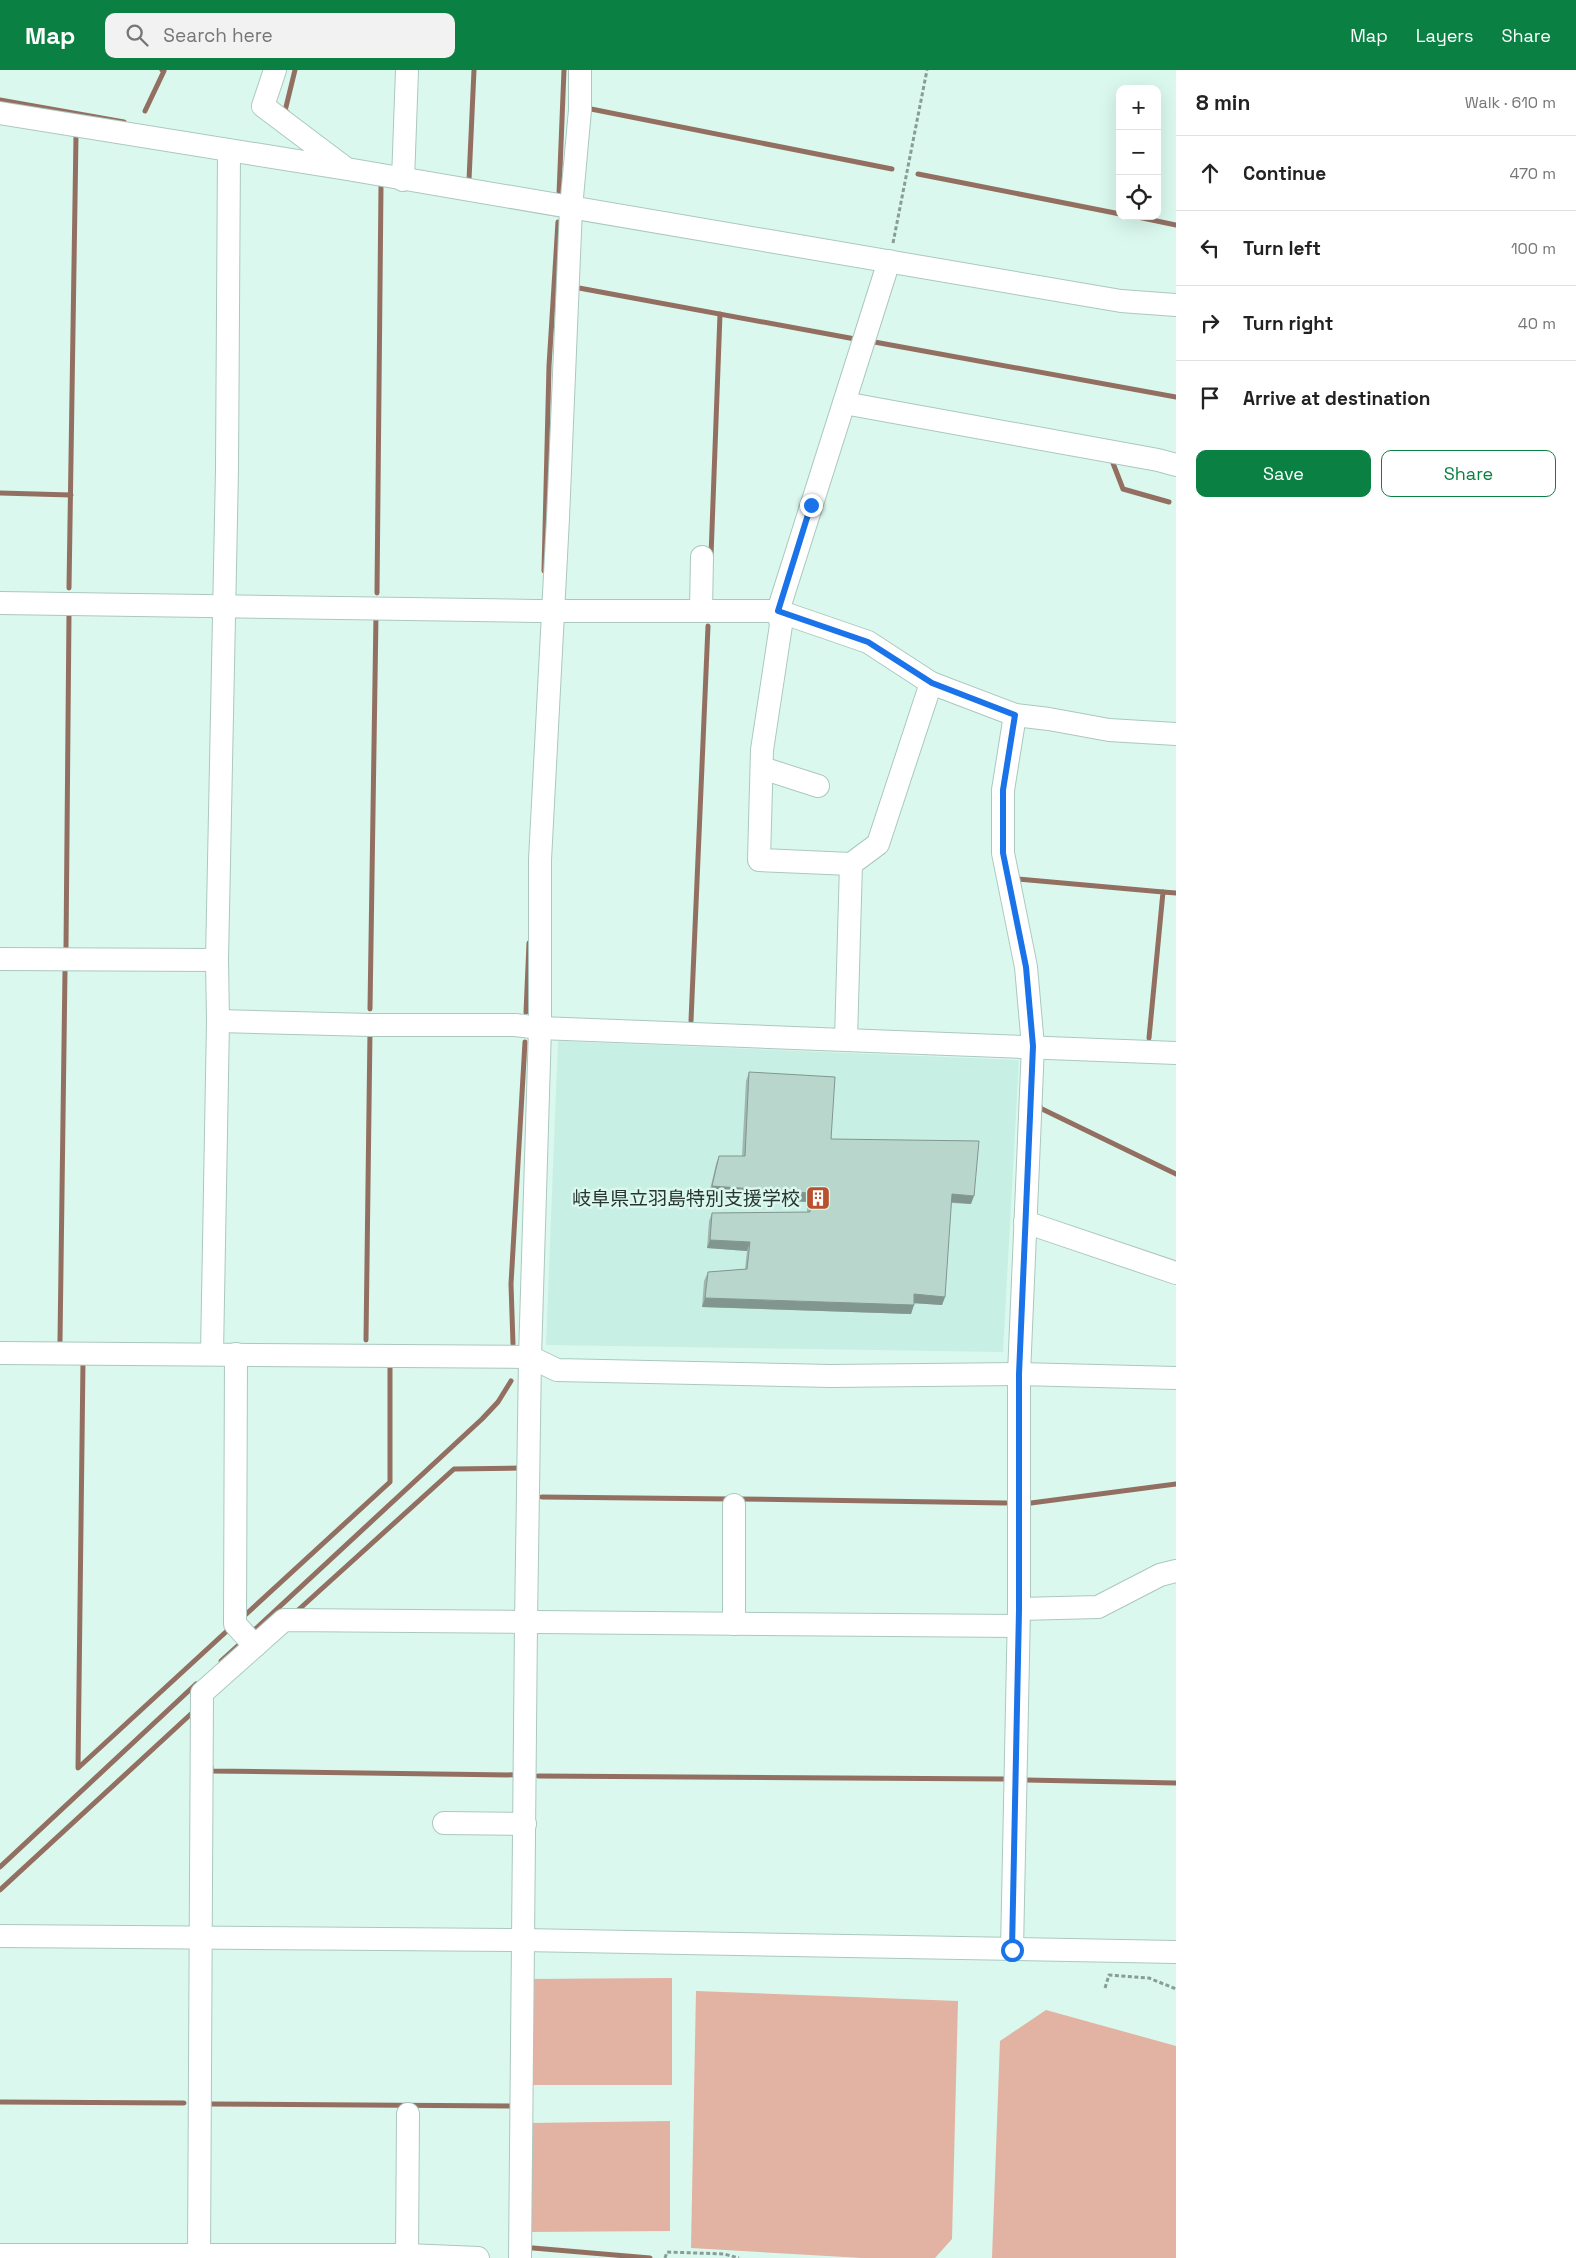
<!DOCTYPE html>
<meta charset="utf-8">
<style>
:root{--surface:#fff;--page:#f2f2f2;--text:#222;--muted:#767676;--line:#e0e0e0;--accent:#0b8043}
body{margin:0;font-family:"Space Grotesk","Noto Sans JP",sans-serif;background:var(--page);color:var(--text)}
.controls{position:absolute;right:15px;top:15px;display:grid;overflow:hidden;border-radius:10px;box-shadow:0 5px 20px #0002}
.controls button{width:45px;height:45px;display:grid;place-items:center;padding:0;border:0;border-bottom:1px solid var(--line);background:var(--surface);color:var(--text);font:25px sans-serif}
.stop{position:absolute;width:15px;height:15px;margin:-11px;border:4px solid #1a73e8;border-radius:50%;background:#fff}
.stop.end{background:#1a73e8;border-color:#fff;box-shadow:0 1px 5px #0008}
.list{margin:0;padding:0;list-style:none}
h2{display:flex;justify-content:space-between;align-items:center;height:65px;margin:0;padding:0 20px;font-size:21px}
h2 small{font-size:16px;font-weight:400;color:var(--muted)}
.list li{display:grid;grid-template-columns:32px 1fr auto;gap:15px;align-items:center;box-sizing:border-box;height:75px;padding:0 20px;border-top:1px solid var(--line)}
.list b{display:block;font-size:19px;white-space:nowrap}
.list em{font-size:16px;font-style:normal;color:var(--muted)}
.actions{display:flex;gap:10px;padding:15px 20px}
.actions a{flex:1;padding:11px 0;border:1px solid var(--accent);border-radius:10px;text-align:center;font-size:18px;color:var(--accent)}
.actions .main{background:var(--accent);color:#fff}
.icon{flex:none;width:28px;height:28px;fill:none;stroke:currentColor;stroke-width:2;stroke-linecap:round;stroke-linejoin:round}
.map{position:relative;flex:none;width:1176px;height:2188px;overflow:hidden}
header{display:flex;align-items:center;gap:30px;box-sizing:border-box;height:70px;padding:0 25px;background:var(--accent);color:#fff}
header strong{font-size:24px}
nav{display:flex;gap:28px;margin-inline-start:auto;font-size:18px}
.search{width:350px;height:45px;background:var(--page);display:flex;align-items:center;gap:12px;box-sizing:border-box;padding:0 18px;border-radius:10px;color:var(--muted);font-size:19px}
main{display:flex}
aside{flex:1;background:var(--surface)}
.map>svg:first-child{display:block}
</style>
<header>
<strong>Map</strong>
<div class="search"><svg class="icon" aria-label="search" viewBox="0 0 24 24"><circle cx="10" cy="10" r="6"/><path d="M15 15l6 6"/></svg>Search here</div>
<nav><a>Map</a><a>Layers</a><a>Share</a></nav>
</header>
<main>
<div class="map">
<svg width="1176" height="2188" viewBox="0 0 1176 2188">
<rect width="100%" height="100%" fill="#daf8ee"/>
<polygon fill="#c8efe3" points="558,971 1019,990 1003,1282 546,1275"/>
<g fill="#e2b2a2">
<polygon points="672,1908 672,2015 527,2015 525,1909"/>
<polygon points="696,1921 958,1931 952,2169 935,2188 862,2188 691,2178"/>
<polygon points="1046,1940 1176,1976 1176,2188 992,2188 1000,1971"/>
<polygon points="670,2051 670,2161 528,2162 530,2053"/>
</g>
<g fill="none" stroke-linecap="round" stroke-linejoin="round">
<g stroke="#936f61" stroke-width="5">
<polyline points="0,30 124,52"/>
<polyline points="586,38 892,99"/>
<polyline points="145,41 164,1 162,0"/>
<polyline points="287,42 285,41 295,0"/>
<polyline points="918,104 1120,144"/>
<polyline points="469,110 474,0"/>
<polyline points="559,124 564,0"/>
<polyline points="1133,146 1176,155"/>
<polyline points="579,218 855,269"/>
<polyline points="869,271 1176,327"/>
<polyline points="1111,388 1123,419 1169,432"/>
<polyline points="0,423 71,425"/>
<polyline points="711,486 720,244"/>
<polyline points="544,501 549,296 558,152"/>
<polyline points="69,518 76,66"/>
<polyline points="377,523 381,116"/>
<polyline points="1018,809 1163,822 1149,968"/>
<polyline points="1163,822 1176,823"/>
<polyline points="66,878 69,543 73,543"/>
<polyline points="370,939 376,545"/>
<polyline points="526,942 529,873"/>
<polyline points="691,951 708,556"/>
<polyline points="1040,1036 1040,1038 1176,1104"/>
<polyline points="366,1270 370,961"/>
<polyline points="60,1271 65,901"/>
<polyline points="513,1274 511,1214 525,972"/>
<polyline points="83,1291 78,1698 228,1560"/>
<polyline points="542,1427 731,1429"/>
<polyline points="739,1429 1006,1433"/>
<polyline points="1031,1433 1176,1414"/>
<polyline points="296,1542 454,1399 520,1398"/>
<polyline points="243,1547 390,1412 390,1295"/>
<polyline points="250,1564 482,1349 498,1332 511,1311"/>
<polyline points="221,1591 242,1572"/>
<polyline points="211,1697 211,1701 518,1705"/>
<polyline points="538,1706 1006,1709"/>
<polyline points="1026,1710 1176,1713"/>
<polyline points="0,1797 196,1614"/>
<polyline points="0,1820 192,1643"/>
<polyline points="0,2032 184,2033"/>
<polyline points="212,2034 513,2036"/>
<polyline points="533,2178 650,2188"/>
</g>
<defs>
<g id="minor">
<polyline points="275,0 263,36 344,97"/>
<polyline points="0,43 347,99 1121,231 1176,235"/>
<polyline points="403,110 407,0"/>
<polyline points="844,333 1158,390 1176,395"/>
<polyline points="0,533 536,541 778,541 868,572 931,613 1015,645 1049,649 1109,660 1176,664"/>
<polyline points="701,540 702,487"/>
<polyline points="762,698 818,716"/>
<polyline points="851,794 759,790 762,680 781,555 778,541 889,191"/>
<polyline points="0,889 217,890"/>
<polyline points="218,951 371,955 515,955 540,958 1176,983"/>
<polyline points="846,969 851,794 878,774 931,613"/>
<polyline points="1025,1152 1176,1203"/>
<polyline points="0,1283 530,1287 557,1300 831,1306 1019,1304 1176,1308"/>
<polyline points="212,1284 218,951 217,890 227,399 229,81"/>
<polyline points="236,1284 235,1554 255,1576"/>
<polyline points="734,1435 734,1554"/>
<polyline points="1019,1539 1098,1537 1160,1505 1176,1501"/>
<polyline points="444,1753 525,1754"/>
<polyline points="0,1866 523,1870 1176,1882"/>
<polyline points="1012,1880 1019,1539 1019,1304 1033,976 1026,897 1003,783 1003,720 1015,645"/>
<polyline points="0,2185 407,2185 478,2188"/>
<polyline points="407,2185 408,2044"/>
<polyline points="199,2188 202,1623 284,1550 1018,1556"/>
<polyline points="520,2188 526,1553 530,1287 540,958 540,790 558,448 571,138 580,40 580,0"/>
</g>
</defs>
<use href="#minor" stroke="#abc8bf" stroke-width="24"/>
<g stroke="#879d95" stroke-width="3" stroke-dasharray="4 2.5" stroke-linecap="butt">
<polyline points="893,173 927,0"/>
<polyline points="1105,1918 1109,1905 1149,1908 1176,1919"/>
<polyline points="665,2188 667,2182 724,2184 739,2188"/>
</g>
<use href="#minor" stroke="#fff" stroke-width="22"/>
</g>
<polygon fill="#9fb8b0" points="749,1002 831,1069 971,1134 951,1133 945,1227 942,1235 914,1233 911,1244 702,1237 704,1211 708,1202 745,1199 747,1181 707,1178 709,1151 712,1143 807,1142 807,1132 709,1124 716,1094 719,1086 742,1086 746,1011"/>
<g fill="#829690">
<polygon points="712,1116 810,1123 807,1132 709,1124"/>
<polygon points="952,1124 974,1126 971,1134 949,1132"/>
<polygon points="710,1170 750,1172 747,1181 707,1178"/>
<polygon points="914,1224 945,1227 942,1235 911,1233"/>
<polygon points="705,1228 914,1235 911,1244 702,1237"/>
</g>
<polygon fill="#b9d6cd" stroke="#829690" points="749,1002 835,1007 831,1069 979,1071 974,1126 952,1124 945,1227 914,1224 914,1235 705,1228 708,1202 747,1199 750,1172 710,1170 712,1143 810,1142 810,1123 712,1116 719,1086 745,1086"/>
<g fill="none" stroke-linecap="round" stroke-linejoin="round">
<polyline stroke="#1a73e8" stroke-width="6" points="811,435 778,541 868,572 932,613 1015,645 1003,720 1003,783 1026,897 1033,976 1019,1304 1019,1540 1012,1880"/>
</g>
<defs>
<symbol id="building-square" viewBox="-11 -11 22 22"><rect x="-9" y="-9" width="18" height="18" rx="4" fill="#b9512c" stroke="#daf8ee"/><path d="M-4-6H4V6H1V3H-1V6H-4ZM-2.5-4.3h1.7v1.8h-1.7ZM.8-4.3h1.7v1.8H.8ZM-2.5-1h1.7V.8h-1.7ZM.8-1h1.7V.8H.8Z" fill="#fff"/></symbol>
</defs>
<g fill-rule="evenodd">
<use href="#building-square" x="804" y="1114" width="28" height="28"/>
</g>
<g text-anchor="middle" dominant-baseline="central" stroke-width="5" stroke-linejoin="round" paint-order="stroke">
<g font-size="19" fill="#293531" stroke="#daf8ee" text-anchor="end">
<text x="800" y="1128">岐阜県立羽島特別支援学校</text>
</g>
</g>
</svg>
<div class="controls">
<button>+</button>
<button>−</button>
<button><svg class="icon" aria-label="locate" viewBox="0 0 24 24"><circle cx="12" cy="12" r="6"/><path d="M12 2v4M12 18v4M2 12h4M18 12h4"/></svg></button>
</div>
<div class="stop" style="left:1012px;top:1880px"></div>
<div class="stop end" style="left:811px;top:435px"></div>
</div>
<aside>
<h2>8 min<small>Walk · 610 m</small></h2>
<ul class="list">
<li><svg class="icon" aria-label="ahead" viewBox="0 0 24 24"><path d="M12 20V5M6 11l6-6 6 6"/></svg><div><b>Continue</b></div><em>470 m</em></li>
<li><svg class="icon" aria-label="left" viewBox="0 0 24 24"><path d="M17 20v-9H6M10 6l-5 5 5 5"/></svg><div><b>Turn left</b></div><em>100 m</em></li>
<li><svg class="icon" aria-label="right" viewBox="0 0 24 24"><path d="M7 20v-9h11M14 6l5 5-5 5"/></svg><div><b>Turn right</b></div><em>40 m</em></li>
<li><svg class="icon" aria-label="arrive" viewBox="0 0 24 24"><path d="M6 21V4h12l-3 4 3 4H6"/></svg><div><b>Arrive at destination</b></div></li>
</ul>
<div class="actions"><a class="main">Save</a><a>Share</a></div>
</aside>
</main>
